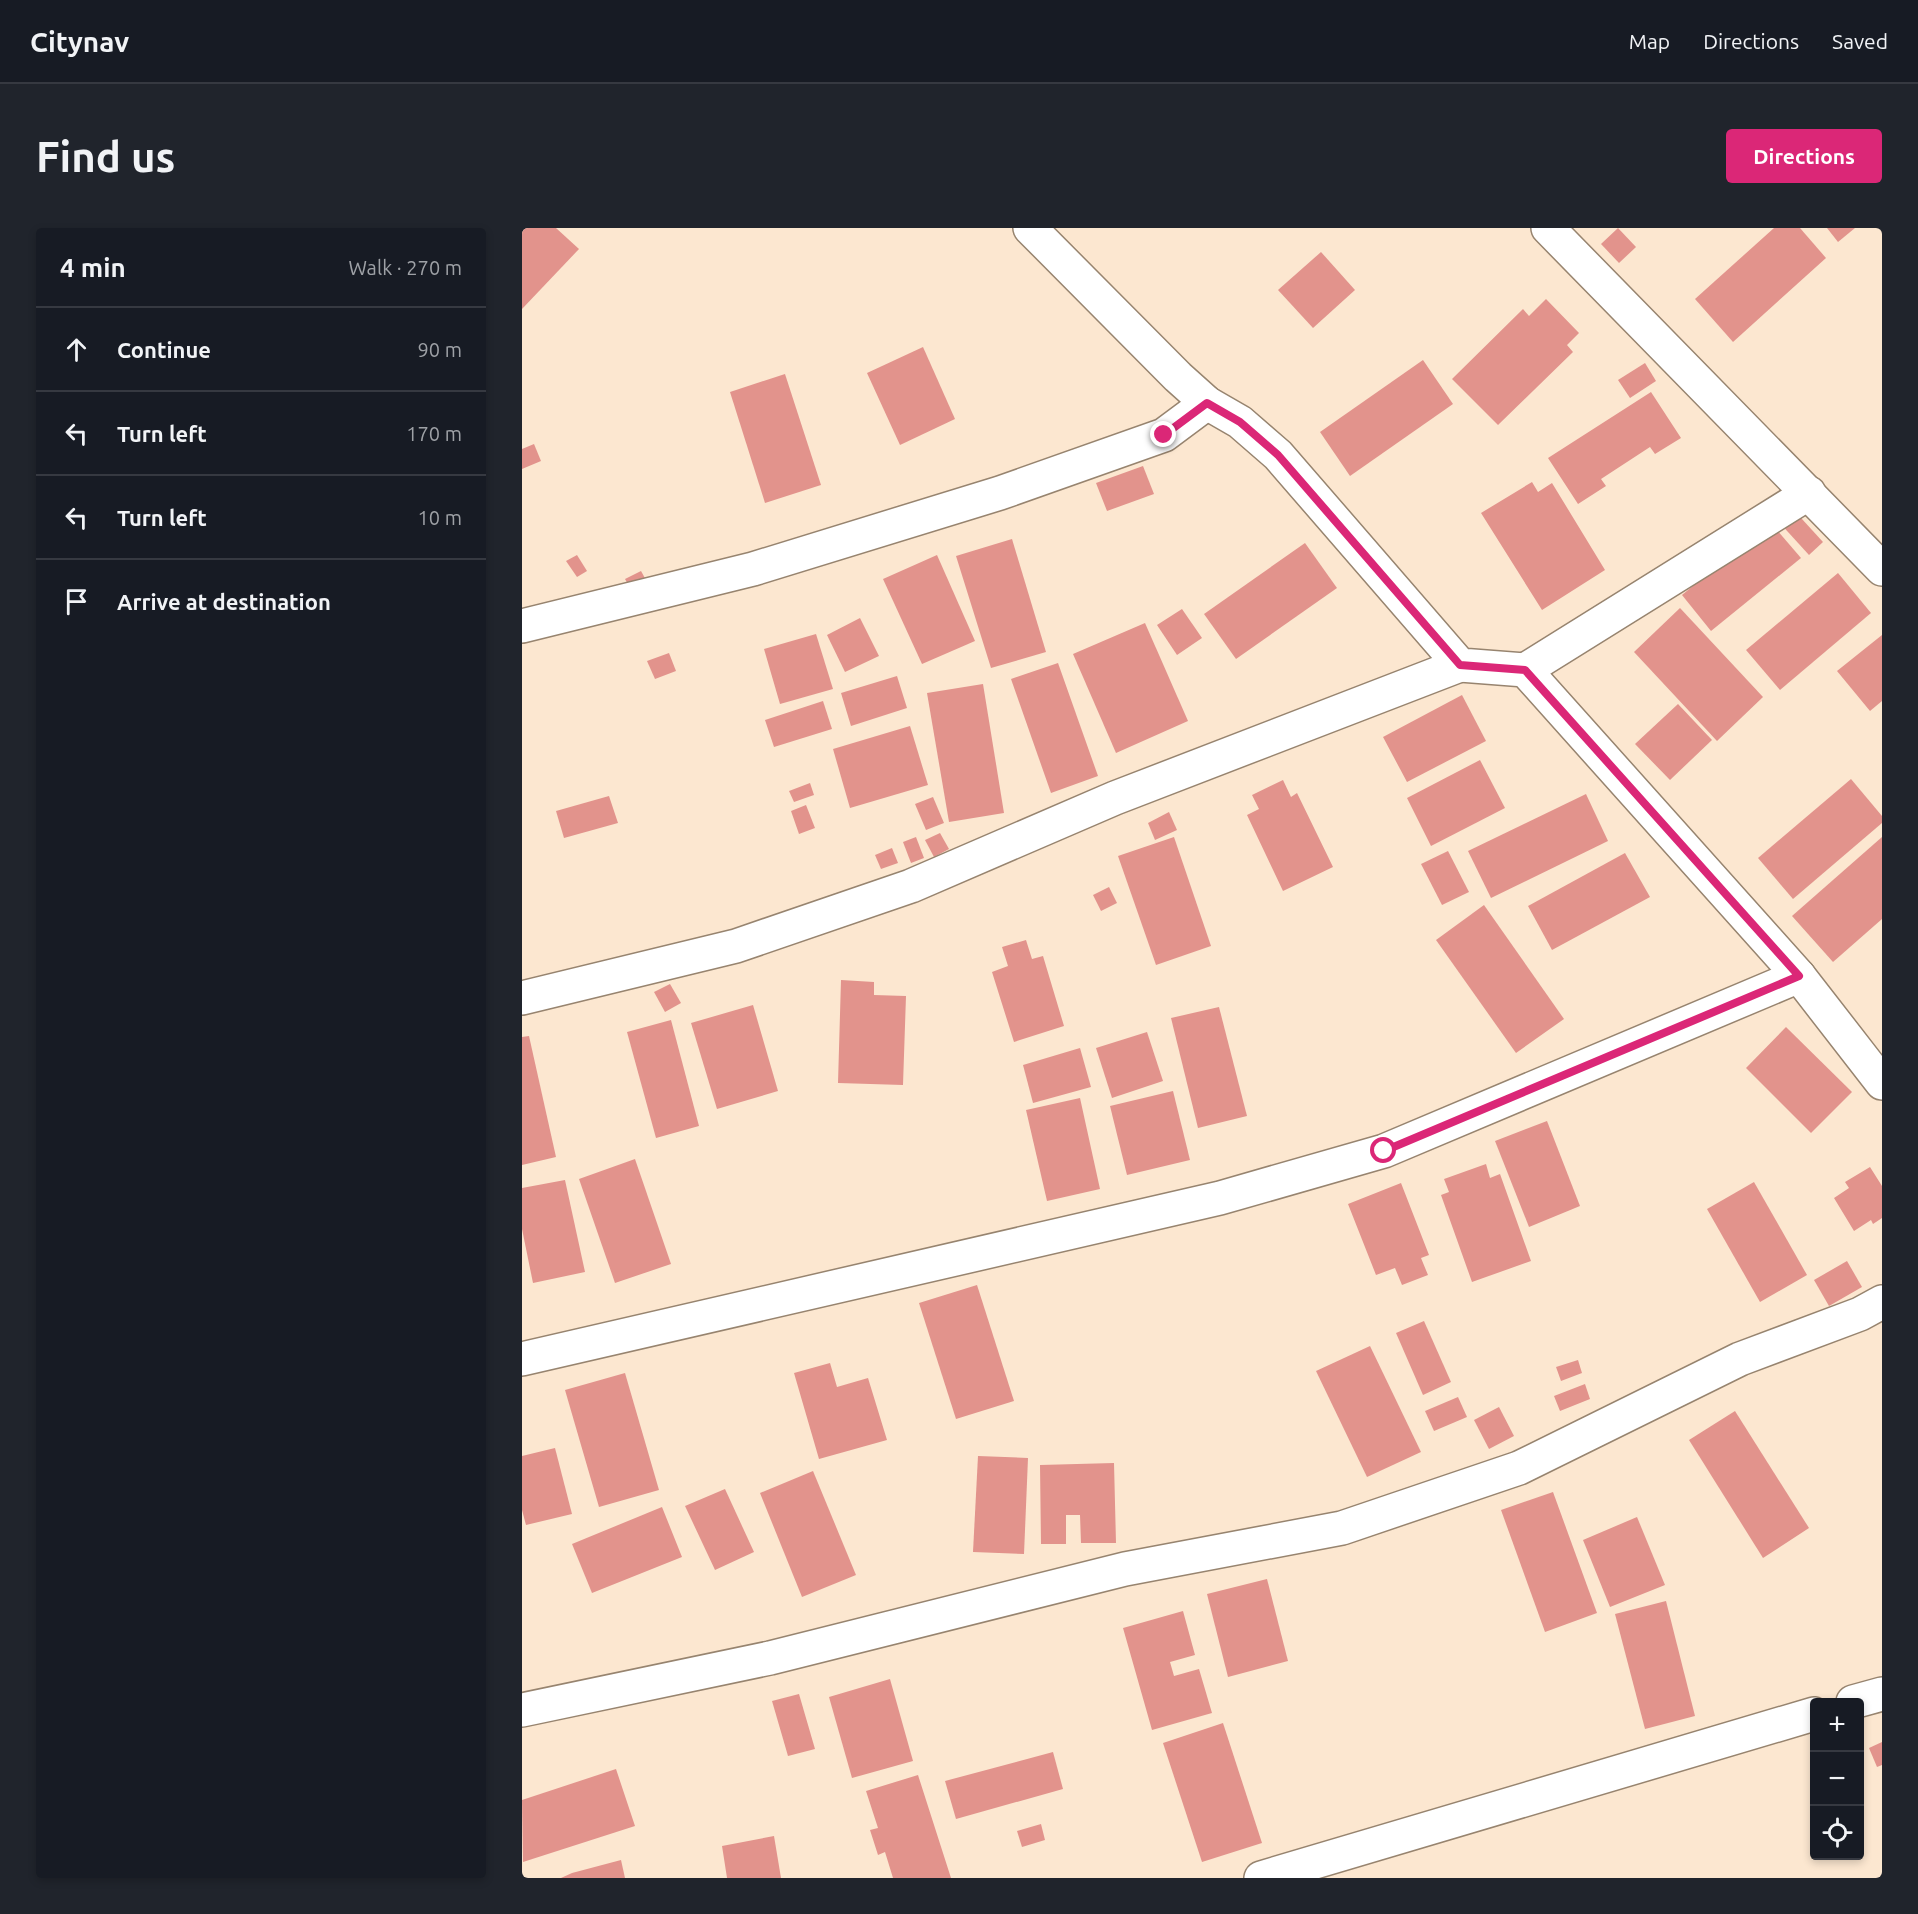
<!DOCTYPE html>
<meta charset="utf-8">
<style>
:root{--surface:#171b24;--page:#20242c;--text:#f1f3f6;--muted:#9ea1a6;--line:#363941;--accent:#db2777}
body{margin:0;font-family:Ubuntu,sans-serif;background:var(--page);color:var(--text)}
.controls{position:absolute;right:18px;bottom:18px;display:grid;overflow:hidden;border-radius:6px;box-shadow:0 3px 9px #0003}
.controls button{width:54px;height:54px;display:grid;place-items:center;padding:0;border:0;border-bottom:2px solid var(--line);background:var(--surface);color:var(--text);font:30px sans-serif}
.stop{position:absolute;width:18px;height:18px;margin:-14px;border:4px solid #db2777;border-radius:50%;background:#fff}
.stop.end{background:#db2777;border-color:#fff;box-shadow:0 2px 6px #0008}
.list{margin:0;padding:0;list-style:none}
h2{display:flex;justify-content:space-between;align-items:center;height:78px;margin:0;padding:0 24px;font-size:26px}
h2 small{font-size:20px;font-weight:400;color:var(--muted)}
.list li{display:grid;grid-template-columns:39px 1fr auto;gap:18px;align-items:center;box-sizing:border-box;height:84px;padding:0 24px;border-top:2px solid var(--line)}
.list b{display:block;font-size:22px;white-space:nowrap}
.list em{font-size:20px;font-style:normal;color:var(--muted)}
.icon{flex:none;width:33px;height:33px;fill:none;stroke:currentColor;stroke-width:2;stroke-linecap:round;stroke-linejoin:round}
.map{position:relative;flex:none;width:1360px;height:1650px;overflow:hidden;border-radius:6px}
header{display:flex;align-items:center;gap:36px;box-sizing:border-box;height:84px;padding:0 30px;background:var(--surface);border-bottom:2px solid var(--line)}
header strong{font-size:28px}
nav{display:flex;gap:33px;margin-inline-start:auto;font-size:21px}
.intro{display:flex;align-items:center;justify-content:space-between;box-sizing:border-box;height:144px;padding:0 36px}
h1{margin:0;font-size:42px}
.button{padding:15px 27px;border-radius:6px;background:var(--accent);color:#fff;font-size:21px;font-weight:700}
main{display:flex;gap:36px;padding:0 36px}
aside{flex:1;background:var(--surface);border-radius:6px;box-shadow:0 3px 9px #0003}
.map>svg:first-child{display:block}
</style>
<header>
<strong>Citynav</strong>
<nav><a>Map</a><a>Directions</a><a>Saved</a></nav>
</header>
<div class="intro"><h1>Find us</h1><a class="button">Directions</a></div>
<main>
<aside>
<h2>4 min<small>Walk · 270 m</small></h2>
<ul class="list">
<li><svg class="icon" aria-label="ahead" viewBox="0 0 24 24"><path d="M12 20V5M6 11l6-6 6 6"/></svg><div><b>Continue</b></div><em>90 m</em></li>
<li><svg class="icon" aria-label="left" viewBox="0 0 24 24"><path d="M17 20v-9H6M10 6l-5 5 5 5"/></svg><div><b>Turn left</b></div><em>170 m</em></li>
<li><svg class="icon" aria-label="left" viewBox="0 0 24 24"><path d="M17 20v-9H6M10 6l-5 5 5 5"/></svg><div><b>Turn left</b></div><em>10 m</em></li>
<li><svg class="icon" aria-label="arrive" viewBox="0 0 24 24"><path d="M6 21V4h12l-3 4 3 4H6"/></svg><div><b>Arrive at destination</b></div></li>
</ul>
</aside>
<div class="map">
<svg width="1360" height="1650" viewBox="0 0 1360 1650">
<rect width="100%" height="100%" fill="#fce7d0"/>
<g fill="#e2938c">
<polygon points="0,0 34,0 57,21 0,81"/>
<polygon points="1096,0 1114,19 1097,35 1079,16"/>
<polygon points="1252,0 1278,0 1304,30 1211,114 1173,71"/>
<polygon points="1305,0 1333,0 1316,14"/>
<polygon points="799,24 833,62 791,100 756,62"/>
<polygon points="1024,71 1057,105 1045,117 1051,124 976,197 930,151 1001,81 1007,88"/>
<polygon points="401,119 433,191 378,217 345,145"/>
<polygon points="901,132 931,176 828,248 798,204"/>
<polygon points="1123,135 1134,153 1108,170 1096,152"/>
<polygon points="263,146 299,257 243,275 208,164"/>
<polygon points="1129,164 1159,210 1133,226 1128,219 1079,251 1084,258 1056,276 1026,230"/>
<polygon points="12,216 19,233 0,241 0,221"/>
<polygon points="621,238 632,266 585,283 574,255"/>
<polygon points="1010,254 1016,264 1030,255 1083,342 1020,382 959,285"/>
<polygon points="1269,279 1301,314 1287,327 1255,292"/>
<polygon points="1248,294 1279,330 1189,403 1160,367"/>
<polygon points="490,311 524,424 469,440 434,328"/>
<polygon points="783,315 815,360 714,431 682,386"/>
<polygon points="55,327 65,343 55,349 44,333"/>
<polygon points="415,327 453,413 400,436 361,351"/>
<polygon points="119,343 124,352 108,360 103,351"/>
<polygon points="1316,345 1349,385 1258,462 1224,422"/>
<polygon points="1158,380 1241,469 1195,513 1112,424"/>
<polygon points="660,381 680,410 655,427 635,397"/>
<polygon points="338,390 357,428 323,444 305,407"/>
<polygon points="623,395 666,493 594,525 551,426"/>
<polygon points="294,406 311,461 258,476 242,421"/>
<polygon points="1360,407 1360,473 1348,483 1315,443"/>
<polygon points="147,425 154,443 133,451 125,433"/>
<polygon points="536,435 576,548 529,565 489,451"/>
<polygon points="375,448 385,480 329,498 319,465"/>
<polygon points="461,456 482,585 427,594 405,465"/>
<polygon points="940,467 964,513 885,554 861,509"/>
<polygon points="301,473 310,501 252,519 243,492"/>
<polygon points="1156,476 1190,512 1148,552 1113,516"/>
<polygon points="388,498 406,557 328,580 311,521"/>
<polygon points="958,532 983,580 909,618 885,570"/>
<polygon points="1329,551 1360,588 1360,595 1271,671 1236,630"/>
<polygon points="761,552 769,569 775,565 811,639 761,663 725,587 737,581 730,567"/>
<polygon points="288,555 292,567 272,574 267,563"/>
<polygon points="1064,566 1086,613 969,670 946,623"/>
<polygon points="87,568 96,595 42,610 34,583"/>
<polygon points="411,569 422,595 404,602 393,576"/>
<polygon points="284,577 293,600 277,606 269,583"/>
<polygon points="647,584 655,602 633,612 626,595"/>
<polygon points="418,605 427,621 412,629 403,612"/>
<polygon points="394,609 402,630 389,635 381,614"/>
<polygon points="652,609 689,718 634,737 596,628"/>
<polygon points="1360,609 1360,691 1311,734 1270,688"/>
<polygon points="370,620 376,635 359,641 353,627"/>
<polygon points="926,623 947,664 920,677 899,636"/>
<polygon points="1103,625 1128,669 1030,722 1006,678"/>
<polygon points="587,659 595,675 579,683 571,667"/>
<polygon points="962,677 1042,791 994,825 914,712"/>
<polygon points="504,712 510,731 521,728 542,798 492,814 470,744 486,738 480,719"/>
<polygon points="319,752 352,754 352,767 384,768 381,857 316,855"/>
<polygon points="148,756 159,775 143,784 132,764"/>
<polygon points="231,777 256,863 195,881 169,795"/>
<polygon points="697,779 725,888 676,900 649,790"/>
<polygon points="149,792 177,898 134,910 105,804"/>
<polygon points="1264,799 1330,864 1289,905 1224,840"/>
<polygon points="625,804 641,853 590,870 574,820"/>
<polygon points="7,808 34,929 0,937 0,809"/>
<polygon points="558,820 569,859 511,875 501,837"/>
<polygon points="651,863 668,932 605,947 588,878"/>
<polygon points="558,870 578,961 525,973 504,882"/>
<polygon points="1025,893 1058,978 1007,999 973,913"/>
<polygon points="113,931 149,1036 93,1055 57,951"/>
<polygon points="964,936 968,950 978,946 1009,1033 950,1054 919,967 927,964 922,951"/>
<polygon points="1348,939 1360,958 1360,990 1351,996 1349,992 1332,1003 1312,970 1327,960 1323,954"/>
<polygon points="43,952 63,1044 11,1055 0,1001 0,960"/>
<polygon points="1232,954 1285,1047 1238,1074 1185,981"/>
<polygon points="879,955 907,1027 899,1030 906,1047 880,1057 873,1040 854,1047 826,976"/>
<polygon points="1325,1033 1340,1059 1307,1078 1292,1052"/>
<polygon points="455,1057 492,1173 434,1191 397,1075"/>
<polygon points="902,1093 929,1154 901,1167 874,1105"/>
<polygon points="848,1118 899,1224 845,1249 794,1143"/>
<polygon points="1056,1132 1060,1145 1039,1153 1034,1139"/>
<polygon points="308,1135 315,1159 346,1150 365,1212 297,1231 272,1145"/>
<polygon points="103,1145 137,1262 77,1279 43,1162"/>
<polygon points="1063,1156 1068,1171 1038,1183 1032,1168"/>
<polygon points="936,1169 945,1189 912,1203 903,1183"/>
<polygon points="977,1179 992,1208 967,1221 952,1192"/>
<polygon points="1213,1183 1287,1300 1241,1330 1167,1212"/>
<polygon points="33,1220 50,1286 4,1297 0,1282 0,1228"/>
<polygon points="456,1228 506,1230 502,1326 451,1324"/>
<polygon points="592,1235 594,1315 559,1315 558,1287 544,1287 544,1316 519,1316 518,1237"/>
<polygon points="291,1243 334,1347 280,1369 238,1265"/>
<polygon points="203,1261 232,1324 193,1342 163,1278"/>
<polygon points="1031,1264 1075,1385 1023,1404 979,1282"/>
<polygon points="140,1279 160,1329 70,1365 50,1316"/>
<polygon points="1115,1289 1143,1357 1088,1379 1061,1312"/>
<polygon points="745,1351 766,1433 706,1449 685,1366"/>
<polygon points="1144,1373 1173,1488 1123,1501 1093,1386"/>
<polygon points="661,1383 673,1427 648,1434 652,1448 677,1441 690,1485 630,1502 601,1400"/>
<polygon points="368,1451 391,1533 330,1550 307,1469"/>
<polygon points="277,1466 293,1521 266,1528 250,1473"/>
<polygon points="701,1495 740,1615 680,1634 641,1515"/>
<polygon points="1360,1514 1360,1537 1355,1539 1347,1520"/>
<polygon points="531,1524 541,1561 434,1591 423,1553"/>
<polygon points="94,1541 113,1598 1,1634 0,1572"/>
<polygon points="396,1547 429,1650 371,1650 363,1624 356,1627 348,1602 356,1600 344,1563"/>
<polygon points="519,1596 523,1612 500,1619 495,1603"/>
<polygon points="252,1608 259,1650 205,1650 200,1618"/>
<polygon points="99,1632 103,1650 39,1650 50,1645"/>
</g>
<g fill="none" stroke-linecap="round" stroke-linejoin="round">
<defs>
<g id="street">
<polyline points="508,0 656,149 685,175 718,194 756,227 938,437 1003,442 1277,748 1360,855"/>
<polyline points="1026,0 1360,341"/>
<polyline points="0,398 231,341 478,265 642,207 685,175"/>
<polyline points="1003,442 1287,265"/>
<polyline points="0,770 214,718 389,658 593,570 938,437"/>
<polyline points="0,1131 698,970 862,923 1277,748"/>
<polyline points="1331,1474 1360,1466"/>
<polyline points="0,1482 248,1430 603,1341 820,1300 997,1240 1218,1131 1338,1086 1360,1074"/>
<polyline points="739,1650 1292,1486"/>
</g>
</defs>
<use href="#street" stroke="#97846f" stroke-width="36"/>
<use href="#street" stroke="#fff" stroke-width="33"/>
</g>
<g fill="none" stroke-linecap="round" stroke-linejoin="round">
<polyline stroke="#db2777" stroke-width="8" points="642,207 685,175 718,194 756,227 938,437 1003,442 1277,748 862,923"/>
</g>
</svg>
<div class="controls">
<button>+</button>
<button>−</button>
<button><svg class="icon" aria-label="locate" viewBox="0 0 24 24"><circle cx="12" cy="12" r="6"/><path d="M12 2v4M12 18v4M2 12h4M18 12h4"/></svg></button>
</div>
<div class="stop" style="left:862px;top:923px"></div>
<div class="stop end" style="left:642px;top:207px"></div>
</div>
</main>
